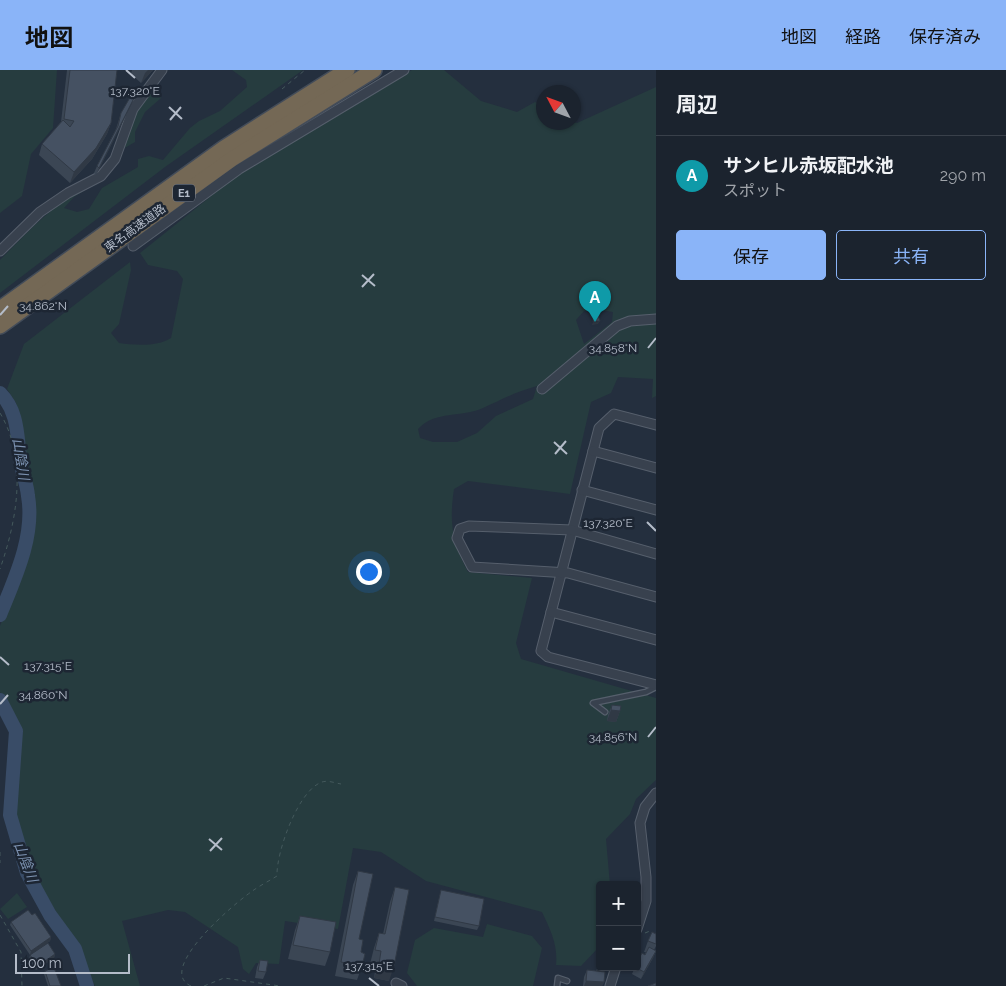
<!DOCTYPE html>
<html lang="ja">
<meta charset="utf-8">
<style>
:root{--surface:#1b232e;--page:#282f3a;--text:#f1f3f6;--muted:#a0a4aa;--line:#39404a;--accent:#8ab4f8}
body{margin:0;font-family:Raleway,"Noto Sans JP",sans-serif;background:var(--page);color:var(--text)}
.controls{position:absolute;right:15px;bottom:15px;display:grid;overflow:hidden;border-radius:5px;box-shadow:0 1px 4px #0004}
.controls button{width:45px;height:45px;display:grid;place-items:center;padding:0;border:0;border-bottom:1px solid var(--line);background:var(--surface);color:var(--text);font:25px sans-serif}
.compass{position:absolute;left:536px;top:15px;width:45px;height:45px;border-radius:50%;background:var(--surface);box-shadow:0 1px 4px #0004;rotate:311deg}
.scale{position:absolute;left:15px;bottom:12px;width:115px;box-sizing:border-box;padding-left:5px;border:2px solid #b4bcc9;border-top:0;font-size:14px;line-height:18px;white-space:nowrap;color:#b4bcc9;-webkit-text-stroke:4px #1d2633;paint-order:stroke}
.you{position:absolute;left:368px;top:501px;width:18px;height:18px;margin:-12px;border:4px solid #fff;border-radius:50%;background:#1a73e8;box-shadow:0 0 0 8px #1a73e833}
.badge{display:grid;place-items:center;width:32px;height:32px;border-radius:50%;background:var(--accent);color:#fff;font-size:16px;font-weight:700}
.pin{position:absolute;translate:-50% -41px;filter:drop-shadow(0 1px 2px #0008)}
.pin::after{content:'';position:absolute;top:26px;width:18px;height:15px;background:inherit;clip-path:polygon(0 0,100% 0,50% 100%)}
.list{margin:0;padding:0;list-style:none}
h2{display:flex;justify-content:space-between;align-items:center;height:65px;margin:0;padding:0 20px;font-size:21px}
h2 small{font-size:16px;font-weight:400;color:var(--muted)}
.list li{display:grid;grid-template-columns:32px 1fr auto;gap:15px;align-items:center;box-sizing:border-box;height:80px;padding:0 20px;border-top:1px solid var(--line)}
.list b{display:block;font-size:19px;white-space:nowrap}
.list p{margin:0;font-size:16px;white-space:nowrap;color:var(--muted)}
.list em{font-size:16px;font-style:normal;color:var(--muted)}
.actions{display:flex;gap:10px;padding:15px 20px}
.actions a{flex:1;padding:11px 0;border:1px solid var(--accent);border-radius:5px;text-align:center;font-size:18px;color:var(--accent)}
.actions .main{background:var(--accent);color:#111}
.map{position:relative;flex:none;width:656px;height:916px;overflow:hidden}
header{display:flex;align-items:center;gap:30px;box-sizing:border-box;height:70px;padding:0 25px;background:var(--accent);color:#111}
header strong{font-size:24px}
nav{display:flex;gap:28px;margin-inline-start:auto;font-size:18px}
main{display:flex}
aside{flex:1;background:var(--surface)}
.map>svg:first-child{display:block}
</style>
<header>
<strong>地図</strong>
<nav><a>地図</a><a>経路</a><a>保存済み</a></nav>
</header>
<main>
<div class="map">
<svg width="656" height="916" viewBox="0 0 656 916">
<rect width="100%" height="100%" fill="#242f3e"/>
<g fill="#263c3f" fill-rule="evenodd">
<polygon points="0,0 57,0 53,58 31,84 22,126 0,143"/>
<path d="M232 0H303L165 97 0 223V190C30 160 53 133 93 115L74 127 64 138 77 142 89 139 102 118 138 97V89L149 86 163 90 190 58 199 51 220 41 247 17 246 10Z"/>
<path d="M412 0H444L481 31 517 42 535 32 543 36 544 52H574L577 53 656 17V326L652 328 653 309 618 307 611 323 591 332 570 424 468 411 454 419C449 452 452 472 468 502L532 508 516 573 521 589 656 628V710L636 729 630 744 606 769 610 815H600V876L581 896 556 895C558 875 551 861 542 842L426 811 381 782 353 778 338 859 285 851 279 894 256 893 249 904 243 899 238 877 185 842 168 840 122 851 140 916H95L79 881 31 799 14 742 16 652 0 622V556L24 494 33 459 34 426 26 399 16 333 7 319 24 274 130 192 131 200 119 254 111 263 119 273C135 275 157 277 171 268L183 209 177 201 148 195 140 183 240 103ZM601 240 613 242 612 252 584 274 576 250 584 241ZM537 316 533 329 496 346 477 363 457 372H433L420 368 418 359C436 340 461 348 483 338 503 329 515 322 537 316Z"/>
<polygon points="150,20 159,22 161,28 145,42 135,62 135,72 123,79 136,40"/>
<polygon points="17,823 27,837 8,849 0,839"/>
<polygon points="487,854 532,866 542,878 533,916 417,916 407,903 415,870 434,858 483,867"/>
</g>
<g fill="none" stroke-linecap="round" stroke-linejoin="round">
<g stroke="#394c67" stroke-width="14">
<path d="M0 323C18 341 17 364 20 388 21 401 27 413 28 426 35 466 15 508 0 545"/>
<polyline points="0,630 16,661 10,745 27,803 50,845 75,879 87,916"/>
</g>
<defs>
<g id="lane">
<polyline points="605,642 593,633 646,622 656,617"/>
<polyline points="557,916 558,908 567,911"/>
</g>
<g id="street">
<polyline points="133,176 239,99 404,0"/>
<polyline points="0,181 40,142 68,123 101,106 115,89 133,39 162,0"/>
<polyline points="542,319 617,256 630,251 656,249"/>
<polyline points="656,355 614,344 599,358 541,581 548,587 656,615"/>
<polyline points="593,381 656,398"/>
<polyline points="582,420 656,440"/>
<polyline points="656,484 572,460 469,456 460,459 457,468 472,497 568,503 656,527"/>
<polyline points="551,542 656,570"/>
<polyline points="637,859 646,831 646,807 640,753 645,737 656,723"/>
<polyline points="396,913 402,916"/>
<polyline points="610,916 616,897"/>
</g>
<g id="highway">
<polyline points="0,239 224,78 347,0"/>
<polyline points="0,256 232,89 374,0"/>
</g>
</defs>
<use href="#lane" stroke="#565f6c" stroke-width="7"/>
<use href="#street" stroke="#565f6c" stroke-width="11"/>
<use href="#highway" stroke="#434c59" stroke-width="18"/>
<g stroke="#44595c" stroke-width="1" stroke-dasharray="4 4" stroke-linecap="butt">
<polyline points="282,19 305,0"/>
<path d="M0 343C28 390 17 450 0 499"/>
<polyline points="0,782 0,793"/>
<polyline points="0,845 21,882 22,916"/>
<polyline points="645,863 650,861 653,863"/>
<path d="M191 916C155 900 235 833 251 822 259 816 269 811 277 806 276 783 298 720 322 712 328 710 335 713 341 714"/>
<polyline points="204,916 224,908 280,916"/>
</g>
<use href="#lane" stroke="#38414e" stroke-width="4.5"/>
<use href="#street" stroke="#38414e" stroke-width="9"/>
<use href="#highway" stroke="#746855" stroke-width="15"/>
</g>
<g fill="#3b4654">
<polygon points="67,0 117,0 111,53 107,64 92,89 70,113 39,85 42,74 61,52"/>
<polygon points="132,0 153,0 141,13 131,4"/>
<polygon points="132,33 96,105 94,103 97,96 116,59 121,43"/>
<polygon points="612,635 620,641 616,652 607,651 608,645"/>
<polygon points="358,801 359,869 362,896 357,910 335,906 353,815"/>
<polygon points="395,817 389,911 374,908 376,895 370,894 374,878 379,863 383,864 390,832"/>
<polygon points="441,820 479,856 477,860 434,851"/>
<polygon points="32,845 51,867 50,871 30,885 10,855 11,852"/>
<polygon points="300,846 330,882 325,896 288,889 295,860"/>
<polygon points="656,864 656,876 654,880 656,881 653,888 641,909 632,904 635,897 646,882 644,882 648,871"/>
<polygon points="55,884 54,888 36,900 29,889 30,885"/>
<polygon points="260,890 266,902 263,909 255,908 257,897"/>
<polygon points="600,892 603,902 604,912 602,916 583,916 584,907 587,900 596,901"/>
<polygon points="45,901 61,916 48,916 44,904"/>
</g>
<g fill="#303945">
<polygon points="148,0 153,0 141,13 145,3"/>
<polygon points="135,26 132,33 96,105 99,98"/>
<polygon points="111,53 107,64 92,89 70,113 74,102"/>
<polygon points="600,251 598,254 592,255 593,252"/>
<polygon points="611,640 620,641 616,652 607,651"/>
<polygon points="51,867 50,871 30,885 31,881"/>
<polygon points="656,881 653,888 641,909 644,902"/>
<polygon points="55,884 54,888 36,900 38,896"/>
<polygon points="379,894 394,896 389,911 374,908"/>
<polygon points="599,895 600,897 605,897 602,907 595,906"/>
<polygon points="586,911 604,912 602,916 584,916"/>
</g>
<g fill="#455162" stroke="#303945">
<polygon points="70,0 117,0 111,53 96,78 74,102 42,74 63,50 70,57 74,51 64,49"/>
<polygon points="132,24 135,26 99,98 97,96 118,56 121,43"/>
<polygon points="598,245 600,251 593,252 593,246"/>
<polygon points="612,635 621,636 620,641 611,640"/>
<polygon points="358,801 373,804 359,869 363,870 361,882 365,884 362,896 341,892"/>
<polygon points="395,817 409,820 394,896 379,894 381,881 375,880 379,863 385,864"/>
<polygon points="441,820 484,829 479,856 435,847"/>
<polygon points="28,840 32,845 35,843 51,867 31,881 11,852"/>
<polygon points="300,846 336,852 330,882 293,875"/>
<polygon points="652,862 656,864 656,874 648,871"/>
<polygon points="48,873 55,884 38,896 30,885"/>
<polygon points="649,877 656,881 644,902 635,897 637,897 637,892 642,883 645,885"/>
<polygon points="260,890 268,891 266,902 258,901"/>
<polygon points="52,898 55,900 61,916 50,916 45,901"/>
<polygon points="587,900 605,902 604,912 586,911"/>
<polygon points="656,913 656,916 648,916"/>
</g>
<path fill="none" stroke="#b4bcc9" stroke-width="2" d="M126 0 135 8M169 37 182 49M170 50 181 37M362 205 375 216M362 217 374 204M0 245 8 236M648 278 656 268M554 372 567 384M555 384 566 371M647 452 656 461M0 587 9 595M0 634 8 625M648 667 656 657M209 769 222 780M210 781 222 768M369 908 379 916"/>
<g text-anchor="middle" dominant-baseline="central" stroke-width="5" stroke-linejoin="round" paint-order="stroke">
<rect fill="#1d2633" stroke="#878f9c" stroke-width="1" x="173" y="114.5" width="22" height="17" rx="4"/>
<g font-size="11" font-weight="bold" fill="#b4bcc9">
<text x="184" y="123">E1</text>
</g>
<g font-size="12" fill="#b4bcc9" stroke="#1d2633">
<text transform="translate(135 158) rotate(-36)">東名高速道路</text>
</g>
<g font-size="14" font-style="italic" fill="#7c92b1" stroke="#1d2633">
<text transform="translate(21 389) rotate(81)">山陰川</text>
<text transform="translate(26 792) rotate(69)">山陰川</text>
</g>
</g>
<g font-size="12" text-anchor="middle" fill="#b4bcc9" stroke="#1d2633" stroke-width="5" stroke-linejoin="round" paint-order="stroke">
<text x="135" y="25">137.320°E</text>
<text x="43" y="240">34.862°N</text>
<text x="613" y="282">34.858°N</text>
<text x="608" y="457">137.320°E</text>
<text x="48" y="600">137.315°E</text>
<text x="43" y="629">34.860°N</text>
<text x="613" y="671">34.856°N</text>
<text x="369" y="900">137.315°E</text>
</g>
</svg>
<div class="controls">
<button>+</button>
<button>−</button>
</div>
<svg class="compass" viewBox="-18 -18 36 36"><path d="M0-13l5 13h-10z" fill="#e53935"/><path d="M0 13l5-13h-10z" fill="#a0a4aa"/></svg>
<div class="scale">100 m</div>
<div class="you"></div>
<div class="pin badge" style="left:595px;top:252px;background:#0f9aa8">A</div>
</div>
<aside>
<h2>周辺<small></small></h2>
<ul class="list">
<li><span class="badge" style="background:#0f9aa8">A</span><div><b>サンヒル赤坂配水池</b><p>スポット</p></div><em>290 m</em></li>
</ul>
<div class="actions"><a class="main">保存</a><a>共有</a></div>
</aside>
</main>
